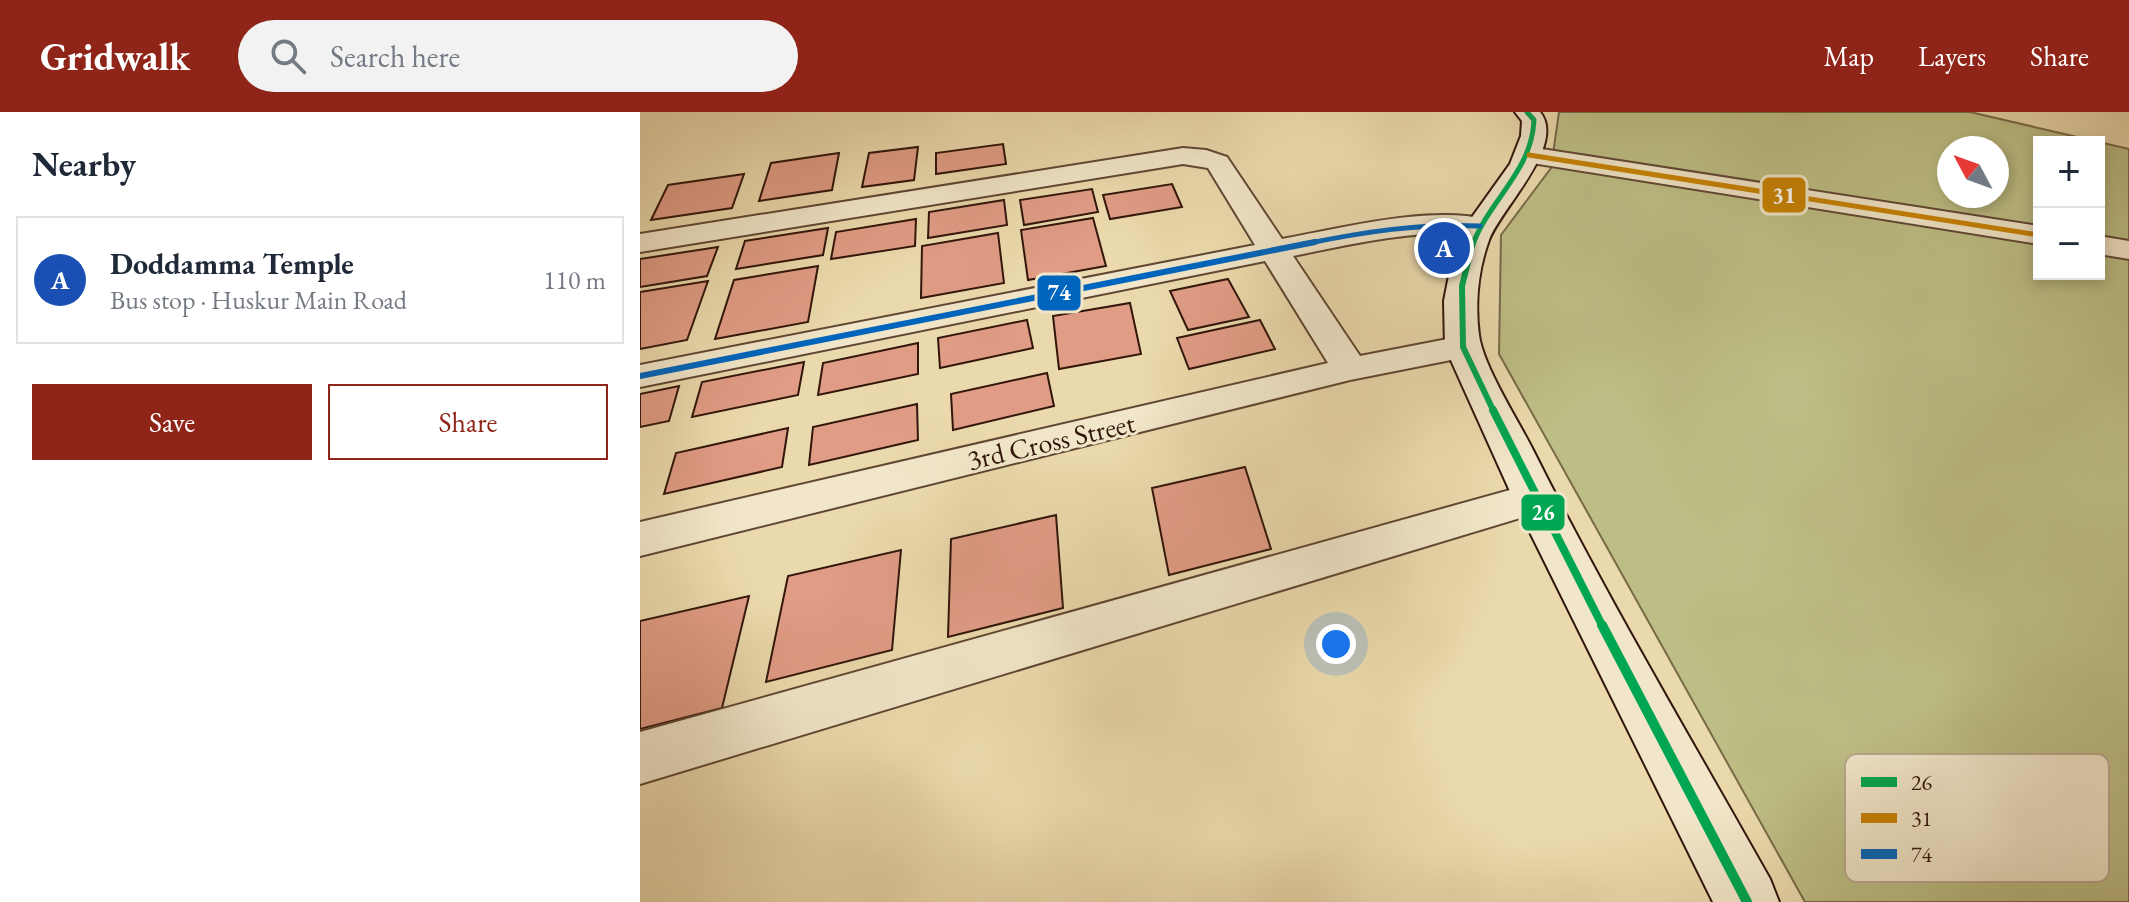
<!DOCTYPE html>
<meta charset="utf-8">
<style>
:root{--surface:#fff;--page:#f2f2f3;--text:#1f2937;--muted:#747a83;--line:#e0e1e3;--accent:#8f2418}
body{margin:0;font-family:"EB Garamond",serif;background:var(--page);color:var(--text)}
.controls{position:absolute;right:24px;top:24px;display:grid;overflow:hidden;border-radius:0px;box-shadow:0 4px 12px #0003}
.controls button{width:72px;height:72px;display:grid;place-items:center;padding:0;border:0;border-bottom:2px solid var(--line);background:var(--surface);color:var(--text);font:40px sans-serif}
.compass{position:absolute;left:1297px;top:24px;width:72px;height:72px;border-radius:50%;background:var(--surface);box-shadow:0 4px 12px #0003;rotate:311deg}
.you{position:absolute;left:696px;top:532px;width:28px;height:28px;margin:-20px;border:6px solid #fff;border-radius:50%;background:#1a73e8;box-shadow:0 0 0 12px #1a73e833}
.badge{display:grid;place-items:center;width:52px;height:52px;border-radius:50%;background:var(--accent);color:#fff;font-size:26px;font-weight:700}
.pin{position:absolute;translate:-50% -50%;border:4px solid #fff;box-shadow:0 2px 8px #0006}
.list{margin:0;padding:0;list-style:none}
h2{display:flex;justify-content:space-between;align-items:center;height:104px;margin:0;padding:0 32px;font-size:34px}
h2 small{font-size:26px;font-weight:400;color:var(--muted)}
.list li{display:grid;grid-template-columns:52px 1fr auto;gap:24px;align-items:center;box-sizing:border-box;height:128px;margin:0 16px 16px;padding:0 16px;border:2px solid var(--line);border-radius:0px}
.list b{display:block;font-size:30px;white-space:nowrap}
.list p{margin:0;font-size:26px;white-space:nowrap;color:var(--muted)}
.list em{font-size:26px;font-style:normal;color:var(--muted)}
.actions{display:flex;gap:16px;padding:24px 32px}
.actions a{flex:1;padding:18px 0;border:2px solid var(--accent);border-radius:0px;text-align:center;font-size:28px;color:var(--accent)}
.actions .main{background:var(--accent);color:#fff}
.icon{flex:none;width:44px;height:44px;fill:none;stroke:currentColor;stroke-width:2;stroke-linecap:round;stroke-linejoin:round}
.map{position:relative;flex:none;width:1489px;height:790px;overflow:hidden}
header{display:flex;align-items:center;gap:48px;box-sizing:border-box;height:112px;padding:0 40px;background:var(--accent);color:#fff}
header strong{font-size:38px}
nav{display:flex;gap:44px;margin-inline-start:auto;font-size:28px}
.search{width:560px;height:72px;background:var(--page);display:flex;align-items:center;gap:20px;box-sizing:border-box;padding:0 28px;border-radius:44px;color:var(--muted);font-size:30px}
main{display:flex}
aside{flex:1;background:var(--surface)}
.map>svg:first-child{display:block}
</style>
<header>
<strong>Gridwalk</strong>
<div class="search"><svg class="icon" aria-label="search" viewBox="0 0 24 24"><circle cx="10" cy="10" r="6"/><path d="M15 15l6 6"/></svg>Search here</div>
<nav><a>Map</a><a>Layers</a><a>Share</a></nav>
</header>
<main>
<aside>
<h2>Nearby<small></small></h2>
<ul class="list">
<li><span class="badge" style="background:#1a4fb4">A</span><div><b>Doddamma Temple</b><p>Bus stop · Huskur Main Road</p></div><em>110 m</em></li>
</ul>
<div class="actions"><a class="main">Save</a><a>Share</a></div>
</aside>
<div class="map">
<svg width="1489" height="790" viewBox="0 0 1489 790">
<rect width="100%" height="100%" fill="#ead9ac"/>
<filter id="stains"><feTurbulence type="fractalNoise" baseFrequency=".0025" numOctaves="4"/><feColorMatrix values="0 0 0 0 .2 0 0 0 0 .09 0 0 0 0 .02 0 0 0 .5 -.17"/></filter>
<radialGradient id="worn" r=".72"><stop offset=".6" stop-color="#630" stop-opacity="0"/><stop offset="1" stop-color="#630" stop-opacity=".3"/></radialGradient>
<path fill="#bdbe85" stroke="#786a48" stroke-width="2" fill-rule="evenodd" d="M919 0H1330L1489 37V790H1165L859 242 861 123 911 56ZM1399 30H1459V162H1399ZM1309 36H1357V84H1309Z"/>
<g fill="#e09c85" stroke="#32160b" stroke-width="2">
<polygon points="363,32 366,52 296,62 296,41"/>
<polygon points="278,35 274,68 222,75 229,41"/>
<polygon points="199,41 192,78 119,89 131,51"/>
<polygon points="104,62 92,96 11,108 28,73"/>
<polygon points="532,72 542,95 470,107 463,83"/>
<polygon points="452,77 458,100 384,113 380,88"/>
<polygon points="364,88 367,113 288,126 289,100"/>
<polygon points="453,106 466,154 388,168 381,118"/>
<polygon points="276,107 275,134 191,147 196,120"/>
<polygon points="188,116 183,143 96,157 105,129"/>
<polygon points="358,121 364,171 281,186 282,134"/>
<polygon points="78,135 67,164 0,175 0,147"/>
<polygon points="178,154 168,210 75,227 94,168"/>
<polygon points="588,167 609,205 548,218 530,179"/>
<polygon points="68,169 47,228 0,237 0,180"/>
<polygon points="490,191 501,242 419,257 413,204"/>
<polygon points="387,208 393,236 300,256 298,226"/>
<polygon points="620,208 635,237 549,257 537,226"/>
<polygon points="278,231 278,262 178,283 183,251"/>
<polygon points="164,250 158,283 52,305 62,270"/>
<polygon points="407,261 414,294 313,318 311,282"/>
<polygon points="39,274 29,309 0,315 0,282"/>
<polygon points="277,292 278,328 169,353 173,315"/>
<polygon points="148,316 142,355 24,382 36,341"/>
<polygon points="605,355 631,437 529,463 512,376"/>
<polygon points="416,403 423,496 308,525 311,427"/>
<polygon points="261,438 252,538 126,570 148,464"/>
<polygon points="109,484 82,596 0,617 0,509"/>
</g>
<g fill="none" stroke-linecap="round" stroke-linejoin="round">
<defs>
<g id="minor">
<polygon points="889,35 1399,114 1399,132 880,49 876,43 880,37"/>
<path d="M543 36 566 38 587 45 642 127C702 116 791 93 850 108L855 114 850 120C834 124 818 120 801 121 751 123 702 134 653 144L720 244 823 224 836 227 841 235 836 243 710 268 0 444V410L688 251 625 149 0 275V253L615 133 568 56 543 52 0 140V122Z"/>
<polygon points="1459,124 1489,129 1489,147 1459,142"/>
<polygon points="895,371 910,375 917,386 910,397 0,672 0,620"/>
</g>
<path id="secondary" d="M875 0H900C927 33 861 96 849 128 838 158 835 192 839 223 843 254 878 308 893 338 966 484 1050 625 1130 767L1139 790H1073L873 386 805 235 804 189 813 143 825 115 870 52 881 24 882 9Z"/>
</defs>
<use href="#minor" stroke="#604733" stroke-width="4"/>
<use href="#secondary" stroke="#32160b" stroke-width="4"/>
<use href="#minor" fill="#f1e6c9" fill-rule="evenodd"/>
<use href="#secondary" fill="#f1e6c9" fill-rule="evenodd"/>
<defs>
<path id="bus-1-far3" d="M833 132C850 87 892 59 894 8L887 0"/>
<polyline id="bus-1-far2" points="833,130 822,174 823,235 854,300"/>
<polyline id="bus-1-far1" points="853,298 963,515"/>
<polyline id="bus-1" points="962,513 1107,790"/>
<polyline id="bus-2" points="889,43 1399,123"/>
<path id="bus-3-far1" d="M665 132C723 120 781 111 840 114"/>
<polyline id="bus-3" points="0,264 675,130"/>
</defs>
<use href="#bus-1-far3" stroke="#f1e6c9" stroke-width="9"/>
<use href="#bus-1-far2" stroke="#f1e6c9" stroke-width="11"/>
<use href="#bus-1-far1" stroke="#f1e6c9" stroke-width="14"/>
<use href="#bus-1" stroke="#f1e6c9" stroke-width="16"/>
<use href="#bus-2" stroke="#f1e6c9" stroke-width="9"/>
<use href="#bus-3-far1" stroke="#f1e6c9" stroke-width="9"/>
<use href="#bus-3" stroke="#f1e6c9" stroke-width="11"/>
<use href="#bus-1-far3" stroke="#00a651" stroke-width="5"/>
<use href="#bus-1-far2" stroke="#00a651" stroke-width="6"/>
<use href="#bus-1-far1" stroke="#00a651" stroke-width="8"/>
<use href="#bus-1" stroke="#00a651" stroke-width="10"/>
<use href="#bus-2" stroke="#c68203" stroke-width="5"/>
<use href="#bus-3-far1" stroke="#0065bd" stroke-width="5"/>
<use href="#bus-3" stroke="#0065bd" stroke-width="6"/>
</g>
<g text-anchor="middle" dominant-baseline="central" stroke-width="6" stroke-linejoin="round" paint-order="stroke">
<g font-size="28" fill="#32160b" stroke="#f1e6c9">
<text transform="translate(411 329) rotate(-13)">3rd Cross Street</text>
</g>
</g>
<rect x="1205" y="642" width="264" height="128" rx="12" fill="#f1e6c9" stroke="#b8a890" stroke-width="2"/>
<rect x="1221" y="665" width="36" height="10" fill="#00a651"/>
<rect x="1221" y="701" width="36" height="10" fill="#c68203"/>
<rect x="1221" y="737" width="36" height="10" fill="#0065bd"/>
<g font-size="22" fill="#32160b">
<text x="1271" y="678">26</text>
<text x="1271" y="714">31</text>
<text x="1271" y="750">74</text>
</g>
<g stroke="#f1e6c9" stroke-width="3">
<rect x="1121" y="64" width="46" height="38" rx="8" fill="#c68203"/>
<rect x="396" y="162" width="46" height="38" rx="8" fill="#0065bd"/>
<rect x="880" y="381" width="46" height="39" rx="8" fill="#00a651"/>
</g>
<g font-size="22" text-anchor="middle" font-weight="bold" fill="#fff">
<text x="1144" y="91">31</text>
<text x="419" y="188">74</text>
<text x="903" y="408">26</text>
</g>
<rect width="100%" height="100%" filter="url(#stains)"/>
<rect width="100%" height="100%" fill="url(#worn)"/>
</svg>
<div class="controls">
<button>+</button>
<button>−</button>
</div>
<svg class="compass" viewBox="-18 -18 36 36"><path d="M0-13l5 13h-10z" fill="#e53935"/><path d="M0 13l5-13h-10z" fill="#747a83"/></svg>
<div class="you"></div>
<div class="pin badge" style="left:804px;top:136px;background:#1a4fb4">A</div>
</div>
</main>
